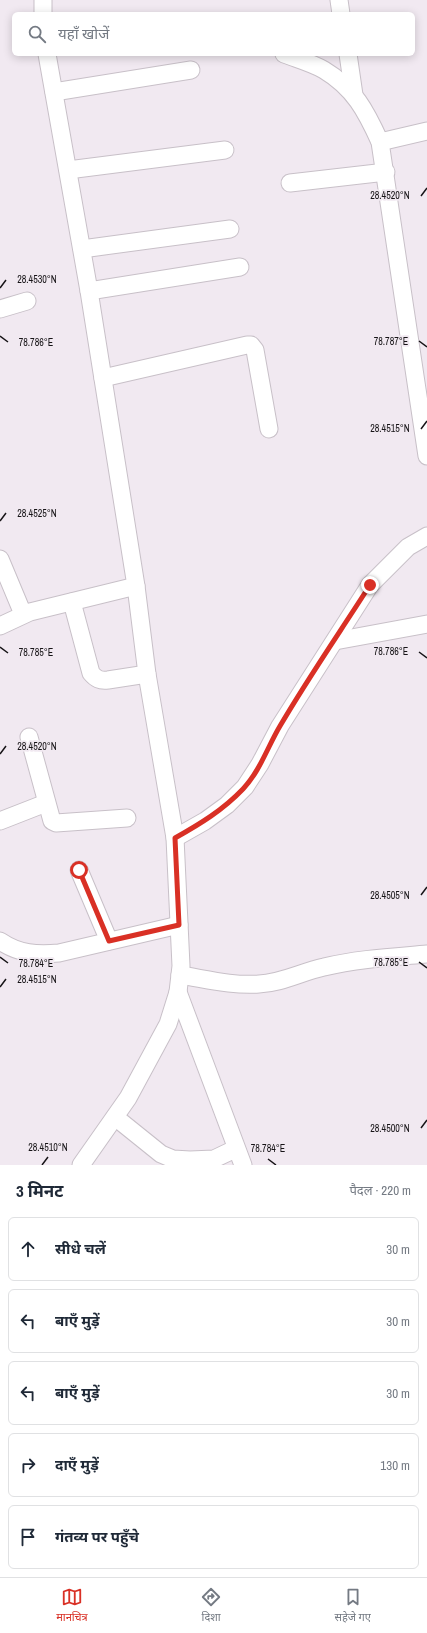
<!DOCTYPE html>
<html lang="hi">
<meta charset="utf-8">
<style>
:root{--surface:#fff;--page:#f2f2f3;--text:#1f2937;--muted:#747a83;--line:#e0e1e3;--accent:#d93025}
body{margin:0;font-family:"Archivo Narrow","Noto Sans Devanagari",sans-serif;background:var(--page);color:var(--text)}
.stop{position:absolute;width:12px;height:12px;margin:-9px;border:3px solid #d93025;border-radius:50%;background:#fff}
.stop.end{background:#d93025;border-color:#fff;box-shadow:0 1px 4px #0008}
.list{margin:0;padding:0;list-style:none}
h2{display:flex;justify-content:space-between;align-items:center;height:52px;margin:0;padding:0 16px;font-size:17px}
h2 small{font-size:13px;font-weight:400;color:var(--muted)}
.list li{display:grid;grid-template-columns:26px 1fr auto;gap:12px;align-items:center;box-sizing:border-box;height:64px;margin:0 8px 8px;padding:0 8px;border:1px solid var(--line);border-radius:6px}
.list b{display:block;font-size:15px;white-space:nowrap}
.list em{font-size:13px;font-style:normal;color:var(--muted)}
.icon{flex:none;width:22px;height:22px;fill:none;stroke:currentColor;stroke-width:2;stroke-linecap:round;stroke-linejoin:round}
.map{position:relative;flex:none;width:427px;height:1165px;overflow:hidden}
.search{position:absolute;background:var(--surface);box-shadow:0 2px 10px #0003;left:12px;right:12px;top:12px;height:44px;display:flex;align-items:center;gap:10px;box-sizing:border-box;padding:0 14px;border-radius:6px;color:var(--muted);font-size:15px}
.sheet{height:412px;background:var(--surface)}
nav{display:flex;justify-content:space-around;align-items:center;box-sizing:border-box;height:56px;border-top:1px solid var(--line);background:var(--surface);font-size:11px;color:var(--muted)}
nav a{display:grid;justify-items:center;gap:2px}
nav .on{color:var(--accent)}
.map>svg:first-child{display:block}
</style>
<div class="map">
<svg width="427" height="1165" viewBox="0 0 427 1165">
<rect width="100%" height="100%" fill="#f1e9f1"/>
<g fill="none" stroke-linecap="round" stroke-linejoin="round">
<defs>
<g id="minor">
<polyline points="43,0 43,14"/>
<polyline points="339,0 341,14"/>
<polyline points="47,54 89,291 136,586 147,674 175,838 181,966 178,992 168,1024 128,1098 81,1165"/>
<path d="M284 54C297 59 312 63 324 70 354 88 366 111 380 142L427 456"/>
<polyline points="348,54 354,95"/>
<polyline points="54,92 191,70"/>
<polyline points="380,142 427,131"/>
<polyline points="68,170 225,150"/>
<polyline points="290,183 386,172"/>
<polyline points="82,249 230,229"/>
<polyline points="89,291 240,267"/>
<polyline points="0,309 27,301"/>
<polyline points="103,378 247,345 251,345 255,350 269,429"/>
<polyline points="0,559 23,614"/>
<path d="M72 602 91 673C96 679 100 681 108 680L147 674"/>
<polyline points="0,626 30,612 136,586"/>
<polyline points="335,641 427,624"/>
<polyline points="29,737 52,821 56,823 127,818"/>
<polyline points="0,821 46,803"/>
<polyline points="175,838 205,821 227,805 245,787 260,764 280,726 370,585 408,547 427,536"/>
<polyline points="79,870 109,941"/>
<path d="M0 941C19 954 37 955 59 953L179 925"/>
<path d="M180 975C206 979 232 986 259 984 282 983 301 972 324 967 357 959 393 957 427 954"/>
<polyline points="178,992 243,1165"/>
<polyline points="115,1117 161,1154 173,1159 190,1160 214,1159 235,1149"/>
</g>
</defs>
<use href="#minor" stroke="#c8c0c8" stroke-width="19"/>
<use href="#minor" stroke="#fff" stroke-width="17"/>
</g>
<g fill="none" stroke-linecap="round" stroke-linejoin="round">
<path stroke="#d93025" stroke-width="5" d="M79 870 109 941 179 925 175 838C200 824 223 810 243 789 260 771 268 746 280 726 308 678 340 632 370 585"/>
</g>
<path fill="none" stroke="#171417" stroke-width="1.5" d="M421 196 427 188M0 288 6 280M0 336 8 342M419 341 427 347M421 429 427 421M0 521 6 513M0 647 8 653M419 652 427 658M0 754 6 746M421 895 427 887M0 957 8 963M419 962 427 968M0 987 6 979M421 1128 427 1120M268 1159 276 1165M42 1165 48 1157"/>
<g font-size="10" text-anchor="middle" fill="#171417" stroke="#f1e9f1" stroke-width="3.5" stroke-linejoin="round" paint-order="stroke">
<text x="390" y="199">28.4520°N</text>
<text x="37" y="283">28.4530°N</text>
<text x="391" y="345">78.787°E</text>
<text x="36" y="346">78.786°E</text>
<text x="390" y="432">28.4515°N</text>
<text x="37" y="517">28.4525°N</text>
<text x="391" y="655">78.786°E</text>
<text x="36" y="656">78.785°E</text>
<text x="37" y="750">28.4520°N</text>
<text x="390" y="899">28.4505°N</text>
<text x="391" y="966">78.785°E</text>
<text x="36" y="967">78.784°E</text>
<text x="37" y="983">28.4515°N</text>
<text x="390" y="1132">28.4500°N</text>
<text x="48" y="1151">28.4510°N</text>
<text x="268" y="1152">78.784°E</text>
</g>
</svg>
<div class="stop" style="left:79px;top:870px"></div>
<div class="stop end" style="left:370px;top:585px"></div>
<div class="search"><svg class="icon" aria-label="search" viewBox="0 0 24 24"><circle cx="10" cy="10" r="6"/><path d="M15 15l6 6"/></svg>यहाँ खोजें</div>
</div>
<section class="sheet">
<h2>3 मिनट<small>पैदल · 220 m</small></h2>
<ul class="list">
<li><svg class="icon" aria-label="ahead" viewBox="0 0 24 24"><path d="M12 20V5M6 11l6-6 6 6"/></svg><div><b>सीधे चलें</b></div><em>30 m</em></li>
<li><svg class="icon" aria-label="left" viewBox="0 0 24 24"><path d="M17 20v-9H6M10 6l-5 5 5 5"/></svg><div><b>बाएँ मुड़ें</b></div><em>30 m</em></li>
<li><svg class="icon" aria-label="left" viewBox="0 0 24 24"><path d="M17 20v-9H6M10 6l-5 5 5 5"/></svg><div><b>बाएँ मुड़ें</b></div><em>30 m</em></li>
<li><svg class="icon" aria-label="right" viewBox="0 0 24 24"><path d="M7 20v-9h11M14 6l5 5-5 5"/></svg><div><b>दाएँ मुड़ें</b></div><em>130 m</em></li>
<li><svg class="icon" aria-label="arrive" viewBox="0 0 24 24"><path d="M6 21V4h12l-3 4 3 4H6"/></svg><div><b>गंतव्य पर पहुँचे</b></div></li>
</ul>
</section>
<nav>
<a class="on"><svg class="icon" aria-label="map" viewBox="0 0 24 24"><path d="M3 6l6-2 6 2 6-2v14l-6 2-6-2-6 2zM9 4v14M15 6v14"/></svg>मानचित्र</a>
<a><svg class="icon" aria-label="directions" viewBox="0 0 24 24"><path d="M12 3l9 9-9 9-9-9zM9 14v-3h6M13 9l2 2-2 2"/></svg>दिशा</a>
<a><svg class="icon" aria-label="saved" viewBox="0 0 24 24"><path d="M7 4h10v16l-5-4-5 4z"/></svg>सहेजे गए</a>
</nav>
